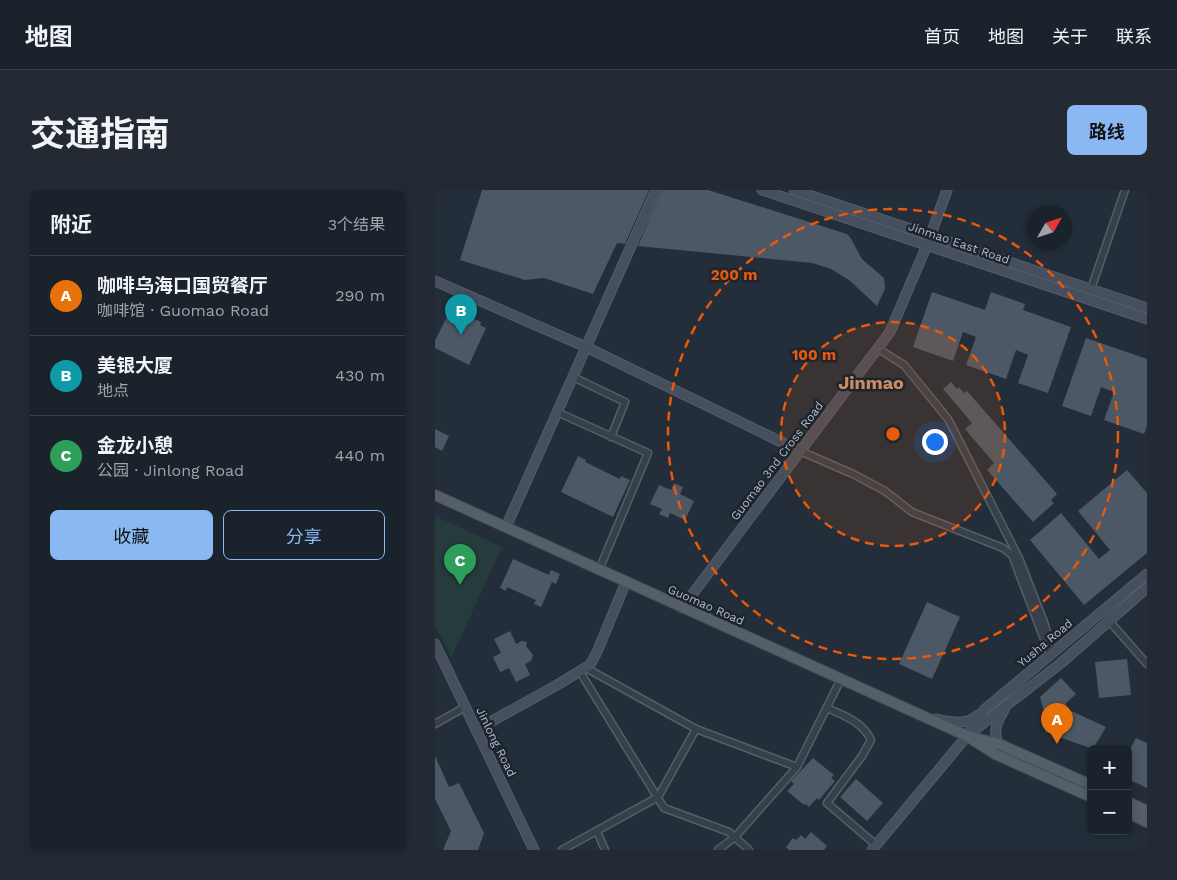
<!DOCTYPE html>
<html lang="zh">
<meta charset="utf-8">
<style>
:root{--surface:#1a222c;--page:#232a34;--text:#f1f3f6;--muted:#9fa4a9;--line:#383f48;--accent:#89b8f3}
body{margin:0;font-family:"Work Sans","Noto Sans SC",sans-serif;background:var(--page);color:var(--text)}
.controls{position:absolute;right:15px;bottom:15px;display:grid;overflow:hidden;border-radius:8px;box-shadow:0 2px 8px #0003}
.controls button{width:45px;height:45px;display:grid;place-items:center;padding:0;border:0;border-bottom:1px solid var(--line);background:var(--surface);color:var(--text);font:25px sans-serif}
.compass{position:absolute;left:592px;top:15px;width:45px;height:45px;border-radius:50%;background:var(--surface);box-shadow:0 2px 8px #0003;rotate:51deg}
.you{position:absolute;left:499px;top:251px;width:18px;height:18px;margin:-12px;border:4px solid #fff;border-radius:50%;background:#1a73e8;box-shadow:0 0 0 8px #1a73e833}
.badge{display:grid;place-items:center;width:32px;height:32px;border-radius:50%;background:var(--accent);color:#fff;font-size:16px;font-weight:700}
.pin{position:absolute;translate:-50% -41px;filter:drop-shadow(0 1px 2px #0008)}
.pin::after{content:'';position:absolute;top:26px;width:18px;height:15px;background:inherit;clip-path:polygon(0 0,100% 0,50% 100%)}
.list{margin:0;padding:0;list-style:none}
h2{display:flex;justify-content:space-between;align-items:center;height:65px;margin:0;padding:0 20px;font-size:21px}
h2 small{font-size:16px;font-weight:400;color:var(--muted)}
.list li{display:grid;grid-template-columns:32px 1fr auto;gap:15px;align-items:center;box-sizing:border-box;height:80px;padding:0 20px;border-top:1px solid var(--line)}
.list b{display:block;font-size:19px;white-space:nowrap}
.list p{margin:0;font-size:16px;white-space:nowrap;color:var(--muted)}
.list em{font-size:16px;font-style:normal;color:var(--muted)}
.actions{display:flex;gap:10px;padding:15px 20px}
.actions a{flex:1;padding:11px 0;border:1px solid var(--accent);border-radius:8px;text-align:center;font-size:18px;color:var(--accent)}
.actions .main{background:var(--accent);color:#111}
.map{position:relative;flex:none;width:712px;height:660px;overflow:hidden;border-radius:8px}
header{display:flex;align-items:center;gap:30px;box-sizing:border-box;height:70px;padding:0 25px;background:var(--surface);border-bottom:1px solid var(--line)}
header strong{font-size:24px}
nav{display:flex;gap:28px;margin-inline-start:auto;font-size:18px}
.intro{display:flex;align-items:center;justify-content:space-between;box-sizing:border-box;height:120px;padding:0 30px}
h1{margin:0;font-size:35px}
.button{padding:12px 22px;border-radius:8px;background:var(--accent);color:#111;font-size:18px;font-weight:700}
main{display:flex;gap:30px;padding:0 30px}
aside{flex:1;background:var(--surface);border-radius:8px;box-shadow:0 2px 8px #0003}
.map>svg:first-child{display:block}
</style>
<header>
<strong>地图</strong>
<nav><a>首页</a><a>地图</a><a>关于</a><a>联系</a></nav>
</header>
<div class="intro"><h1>交通指南</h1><a class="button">路线</a></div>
<main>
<aside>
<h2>附近<small>3个结果</small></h2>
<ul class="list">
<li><span class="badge" style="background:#e8710a">A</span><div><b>咖啡乌海口国贸餐厅</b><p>咖啡馆 · Guomao Road</p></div><em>290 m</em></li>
<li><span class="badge" style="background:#0f9aa8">B</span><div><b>美银大厦</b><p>地点</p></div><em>430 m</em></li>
<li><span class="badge" style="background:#2e9e5b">C</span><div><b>金龙小憩</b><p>公园 · Jinlong Road</p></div><em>440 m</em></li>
</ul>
<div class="actions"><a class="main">收藏</a><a>分享</a></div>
</aside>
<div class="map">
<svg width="712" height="660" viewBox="0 0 712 660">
<rect width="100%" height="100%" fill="#232e3a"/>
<polygon fill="#263b3c" points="0,326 67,357 16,468 0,434"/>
<g fill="#4c5865">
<polygon points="47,0 214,0 190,54 182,53 158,104 109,88 90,90 25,70"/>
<polygon points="227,0 273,0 412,44 415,47 427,69 449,88 450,99 442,116 414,90 396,79 377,73 203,56"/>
<polygon points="497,102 550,120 556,102 590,114 588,120 636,137 613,203 583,193 593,165 581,160 571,189 531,175 541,147 528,142 518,171 478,157"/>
<polygon points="15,120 21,123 23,121 46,132 45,135 51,138 34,175 0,158 0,151"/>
<polygon points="651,148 712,169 712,236 709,244 669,230 679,202 666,197 656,226 627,216"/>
<polygon points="516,192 522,199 524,197 529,203 532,201 622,304 616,310 619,313 598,332 552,280 559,273 530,239 537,233 508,199"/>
<polygon points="0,239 14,246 7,261 0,257"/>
<polygon points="143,266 151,270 150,272 185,289 186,286 195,290 178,327 126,302"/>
<polygon points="692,280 712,303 712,363 649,415 595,350 626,323 664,369 675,360 643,321"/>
<polygon points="239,293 248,297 245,304 259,311 250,330 235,323 233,328 224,324 227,319 215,314 224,295 236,300"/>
<polygon points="78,369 114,385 116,380 125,384 121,394 117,392 106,417 99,414 101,410 72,397 71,401 65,398"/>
<polygon points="492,412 525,427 497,489 464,474"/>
<polygon points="75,441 81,454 87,451 92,452 91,456 98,465 96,471 90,474 95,485 81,492 74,478 65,482 58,467 66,463 59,449"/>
<polygon points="692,469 696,505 664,508 660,472"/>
<polygon points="626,488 641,504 631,513 632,519 671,537 658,559 610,542 611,529 605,507"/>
<polygon points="701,548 712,553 712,598 693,589 693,563"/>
<polygon points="0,566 14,597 24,593 49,643 43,660 8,660 16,641 0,609"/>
<polygon points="378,568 399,585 396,588 400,591 384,610 382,608 374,617 371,614 369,615 352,601 359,594 356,591"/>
<polygon points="421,589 448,613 432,631 405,607"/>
<polygon points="376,642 392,656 389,660 354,660 351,657 358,648 361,650 366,645 370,649"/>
</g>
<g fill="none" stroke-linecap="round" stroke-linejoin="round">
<defs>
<g id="street">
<polyline points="656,99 690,0"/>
<polyline points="442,158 469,175 513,229 584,368 610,435 618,463"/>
<polyline points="138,187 190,212 176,247"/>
<polyline points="122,222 213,263 164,380"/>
<polyline points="365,261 418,284 450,301 477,322 568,358 577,365 615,465"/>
<polyline points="676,433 712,474"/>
<polyline points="151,478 261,539 362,577"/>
<polyline points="145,482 229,618 294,642 314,660"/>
<path d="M392 518C409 526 427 531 436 550L427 566 392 613 441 655"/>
<polyline points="0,534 30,517"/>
<polyline points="162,641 170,660"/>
<polyline points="127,660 223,607 261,539"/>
<polyline points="283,660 300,647 362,577 406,489"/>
</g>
<g id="secondary">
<polyline points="327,0 712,129"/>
<polyline points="359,0 712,118"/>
<polyline points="0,91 151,157 365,261"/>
<polyline points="71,337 221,0"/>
<polyline points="712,384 549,520 532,546 626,473 712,398"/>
<polyline points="247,418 455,142 492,55 512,0"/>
<polyline points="0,454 99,660"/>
<path d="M501 529C515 532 531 536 543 525"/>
<polyline points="41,540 122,495 155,475 162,462 191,392"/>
<path d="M564 554C557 542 562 532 569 520"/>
<polyline points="437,660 532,546"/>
</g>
<g id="primary">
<polyline points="0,305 532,546"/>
<polyline points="656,595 564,554 532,546 560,564 656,607"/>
<polyline points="693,612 712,621"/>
<polyline points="693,623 712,632"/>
</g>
</defs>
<use href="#street" stroke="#555e68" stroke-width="9"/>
<use href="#secondary" stroke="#555e68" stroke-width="11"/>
<use href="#primary" stroke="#404953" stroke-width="12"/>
<use href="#street" stroke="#36404a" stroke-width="6"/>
<use href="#secondary" stroke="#454f5d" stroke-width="9"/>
<use href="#primary" stroke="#545f6a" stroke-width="10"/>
</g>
<circle cx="458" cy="244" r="112" fill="#e8590c" fill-opacity=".12"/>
<g fill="none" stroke="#e8590c" stroke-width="2.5" stroke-dasharray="9 6">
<circle cx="458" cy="244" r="112"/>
<circle cx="458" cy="244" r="225"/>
</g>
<g text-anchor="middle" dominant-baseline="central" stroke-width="5" stroke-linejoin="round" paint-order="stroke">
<g font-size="12" fill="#b2bbc6" stroke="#1c252f">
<text transform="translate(524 53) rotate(19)">Jinmao East Road</text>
<text transform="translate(342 271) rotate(-53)">Guomao 3nd Cross Road</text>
<text transform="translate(271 415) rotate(24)">Guomao Road</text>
<text transform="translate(610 453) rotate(-40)">Yusha Road</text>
<text transform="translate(61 552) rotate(64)">Jinlong Road</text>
</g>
<g font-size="18" font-weight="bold" fill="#cf8c63" stroke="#1c252f">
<text x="436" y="192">Jinmao</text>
</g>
</g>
<circle cx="458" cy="244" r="8" fill="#e8590c" stroke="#1c252f" stroke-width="2.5"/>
<g font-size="15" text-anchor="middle" font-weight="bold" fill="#e8590c" stroke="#1c252f" stroke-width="5" stroke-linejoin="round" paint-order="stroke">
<text x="299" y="90">200 m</text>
<text x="379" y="170">100 m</text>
</g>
</svg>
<div class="controls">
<button>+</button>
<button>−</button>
</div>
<svg class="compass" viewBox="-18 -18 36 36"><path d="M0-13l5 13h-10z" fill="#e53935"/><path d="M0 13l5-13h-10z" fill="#9fa4a9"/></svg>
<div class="you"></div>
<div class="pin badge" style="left:622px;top:554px;background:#e8710a">A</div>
<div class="pin badge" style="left:26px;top:145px;background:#0f9aa8">B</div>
<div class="pin badge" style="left:25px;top:395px;background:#2e9e5b">C</div>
</div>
</main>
